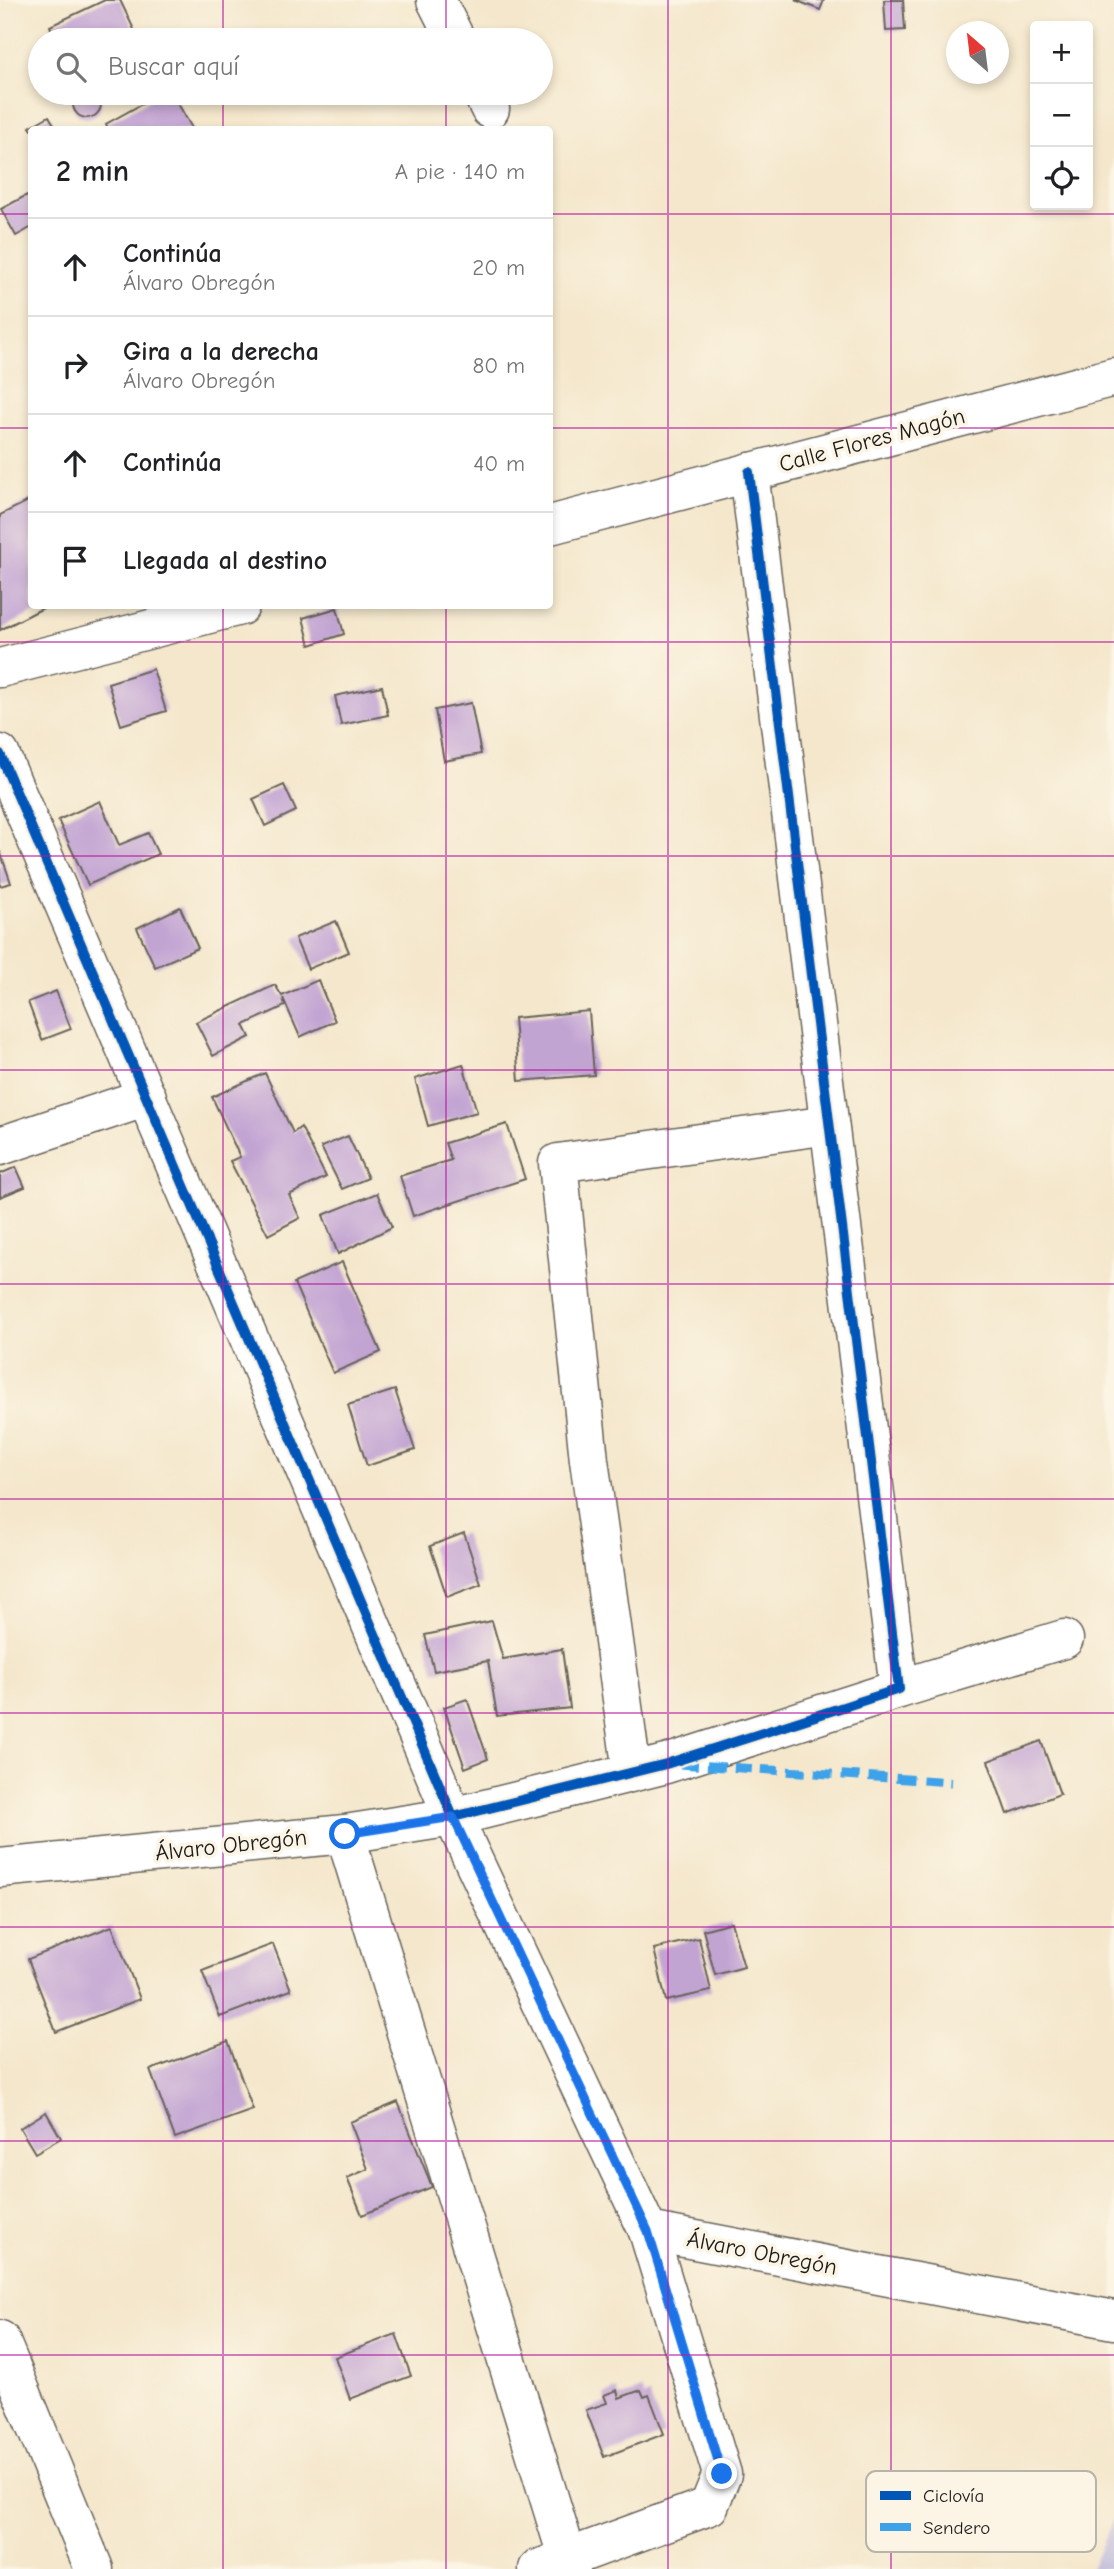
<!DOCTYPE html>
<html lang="es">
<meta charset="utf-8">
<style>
:root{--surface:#fff;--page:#f6f6f6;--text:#202124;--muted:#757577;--line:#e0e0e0}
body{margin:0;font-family:"Comic Neue",sans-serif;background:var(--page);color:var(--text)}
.controls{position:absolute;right:21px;top:21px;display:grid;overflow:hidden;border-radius:7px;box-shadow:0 4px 10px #0003}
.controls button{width:63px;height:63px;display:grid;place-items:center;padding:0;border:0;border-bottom:2px solid var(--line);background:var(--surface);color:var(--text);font:35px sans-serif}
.compass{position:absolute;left:946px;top:21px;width:63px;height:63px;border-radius:50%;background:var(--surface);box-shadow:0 4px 10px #0003;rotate:332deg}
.stop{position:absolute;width:21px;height:21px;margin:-16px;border:5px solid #1a73e8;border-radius:50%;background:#fff}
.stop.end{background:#1a73e8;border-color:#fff;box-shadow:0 2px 7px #0008}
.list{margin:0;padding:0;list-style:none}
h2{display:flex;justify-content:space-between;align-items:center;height:91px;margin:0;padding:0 28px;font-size:30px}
h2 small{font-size:23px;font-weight:400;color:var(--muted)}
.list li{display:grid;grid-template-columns:46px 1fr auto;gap:21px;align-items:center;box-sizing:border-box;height:98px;padding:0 28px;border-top:2px solid var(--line)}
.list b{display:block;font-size:26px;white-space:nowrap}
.list p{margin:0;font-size:23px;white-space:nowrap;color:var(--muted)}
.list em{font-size:23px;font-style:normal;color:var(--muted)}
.icon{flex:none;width:38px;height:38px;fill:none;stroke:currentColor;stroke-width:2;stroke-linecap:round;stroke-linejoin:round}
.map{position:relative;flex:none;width:1114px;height:2569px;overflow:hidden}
.search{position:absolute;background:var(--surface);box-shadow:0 4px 10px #0003;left:28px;top:28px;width:525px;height:77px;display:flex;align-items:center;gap:18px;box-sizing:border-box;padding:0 24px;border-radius:38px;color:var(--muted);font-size:26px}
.panel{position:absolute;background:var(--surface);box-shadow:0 4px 10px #0003;left:28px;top:126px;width:525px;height:483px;border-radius:7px}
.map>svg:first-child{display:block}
</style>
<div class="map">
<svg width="1114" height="2569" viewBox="0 0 1114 2569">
<rect width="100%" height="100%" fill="#fcf5e5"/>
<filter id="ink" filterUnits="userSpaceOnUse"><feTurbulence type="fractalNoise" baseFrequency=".0143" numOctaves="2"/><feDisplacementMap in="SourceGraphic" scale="14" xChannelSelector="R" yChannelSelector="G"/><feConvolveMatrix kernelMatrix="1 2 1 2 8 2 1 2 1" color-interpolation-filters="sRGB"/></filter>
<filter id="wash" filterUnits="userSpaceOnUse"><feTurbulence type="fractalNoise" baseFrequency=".00686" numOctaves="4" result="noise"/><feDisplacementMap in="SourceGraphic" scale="28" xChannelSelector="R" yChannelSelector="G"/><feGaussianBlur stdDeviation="1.57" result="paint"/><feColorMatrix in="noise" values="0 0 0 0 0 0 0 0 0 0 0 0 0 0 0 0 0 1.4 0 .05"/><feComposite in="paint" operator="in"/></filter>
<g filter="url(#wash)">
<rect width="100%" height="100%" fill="#f4e7cc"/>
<polygon fill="#c4c0db" points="1114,2517 1114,2569 1091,2569"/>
<g id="blocks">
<g fill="#c2a4d3">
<polygon points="105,0 120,0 139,40 56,40 50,26"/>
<polygon points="795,0 824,0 820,10"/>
<polygon points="884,0 903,0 905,30 886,31"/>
<circle cx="87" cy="104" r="14"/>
<polygon points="162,93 172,93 193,130 109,130 106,124"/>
<polygon points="49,116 57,130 32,130 30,127"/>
<polygon points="27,195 32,203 32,227 16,236 1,209"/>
<polygon points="32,499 32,606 47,606 0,630 0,515"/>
<polygon points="337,608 344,634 310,645 303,618"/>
<polygon points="153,669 166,711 121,725 108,683"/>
<polygon points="382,686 388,715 341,725 335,696"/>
<polygon points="471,703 481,754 444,761 435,710"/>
<polygon points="284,785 296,811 265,826 253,799"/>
<polygon points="100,801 119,845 148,833 158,854 88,885 58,820"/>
<polygon points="0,851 11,883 0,886"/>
<polygon points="180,907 198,948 155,967 137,928"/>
<polygon points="336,921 349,952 308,969 295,938"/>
<polygon points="318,980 335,1021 300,1037 283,998 285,1006 244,1025 250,1037 213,1056 196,1022 275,985 282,996"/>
<polygon points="56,991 71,1029 42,1040 28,1002"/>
<polygon points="589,1011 594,1075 519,1081 514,1018"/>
<polygon points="463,1064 477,1112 428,1126 415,1079"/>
<polygon points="265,1073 293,1133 301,1127 326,1177 289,1195 300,1218 268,1235 230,1161 240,1157 212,1097"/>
<polygon points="507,1124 525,1179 413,1216 400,1176 451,1160 445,1143"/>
<polygon points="348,1136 368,1178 342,1189 321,1147"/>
<polygon points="16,1167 25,1187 0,1197 0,1174"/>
<polygon points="377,1193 392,1227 338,1254 323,1215"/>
<polygon points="342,1262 381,1352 333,1373 294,1283"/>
<polygon points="395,1390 415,1450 367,1466 348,1405"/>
<polygon points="464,1533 481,1584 447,1597 430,1546"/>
<polygon points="492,1621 503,1659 562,1649 570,1708 497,1716 488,1661 434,1671 425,1635"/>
<polygon points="467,1699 488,1759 465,1768 444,1707"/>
<polygon points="1041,1741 1060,1794 1007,1814 988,1761"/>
<polygon points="731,1922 744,1967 715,1975 703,1930"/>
<polygon points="112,1926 140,1999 56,2032 28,1959"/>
<polygon points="699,1938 711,1991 666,2001 654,1949"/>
<polygon points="273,1944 291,1990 220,2017 202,1971"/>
<polygon points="228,2041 253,2110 175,2138 150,2070"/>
<polygon points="398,2102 432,2187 362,2215 347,2178 368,2169 350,2122"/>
<polygon points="46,2112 61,2138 35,2153 20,2128"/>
<polygon points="396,2334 411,2376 350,2399 335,2357"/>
<polygon points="617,2390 619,2398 641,2390 644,2397 649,2395 664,2434 604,2457 586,2410 607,2403 604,2395"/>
</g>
</g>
</g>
<g filter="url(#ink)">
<use href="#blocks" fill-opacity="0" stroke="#68635a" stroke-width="2"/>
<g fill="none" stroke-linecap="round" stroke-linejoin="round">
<defs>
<g id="minor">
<polyline points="436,0 456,40"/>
<polyline points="482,93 490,109"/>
<polyline points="550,525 1114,377"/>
<polyline points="0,668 240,606"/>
<polyline points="0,754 453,1817 666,1764 899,1689 749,472"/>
<polyline points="0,1146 147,1097"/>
<polyline points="899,1689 1064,1639"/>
<polyline points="632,1772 589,1460 558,1163 829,1125"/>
<polyline points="345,1834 571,2569"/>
<polyline points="0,1868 345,1834 453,1817 648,2231 1114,2320"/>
<polyline points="0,2340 94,2569"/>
<polyline points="538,2569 709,2506 722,2474 648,2231"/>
</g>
</defs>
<use href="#minor" stroke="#68635a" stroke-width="41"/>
<use href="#minor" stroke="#fff" stroke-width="38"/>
<polyline stroke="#3da2ea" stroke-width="9" stroke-dasharray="18 9" stroke-linecap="butt" points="680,1764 951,1782"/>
<defs>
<polyline id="cycleway" points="0,754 453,1817 666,1764 899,1689 749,472"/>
</defs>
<use href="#cycleway" stroke="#fcf5e5" stroke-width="15"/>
<use href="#cycleway" stroke="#0057b8" stroke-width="10"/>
</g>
</g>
<g fill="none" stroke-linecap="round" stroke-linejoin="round" filter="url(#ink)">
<polyline stroke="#1a73e8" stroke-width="9" points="345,1834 453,1817 648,2231 722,2474"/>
</g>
<path fill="none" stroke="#b5179e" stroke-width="2" stroke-opacity="0.55" d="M223 0V40M446 0V40M668 0V2569M891 0V2569M223 93V130M446 93V130M0 214H32M550 214H1114M0 428H32M550 428H1114M223 606V2569M446 606V2569M0 642H1114M0 856H1114M0 1070H1114M0 1284H1114M0 1499H1114M0 1713H1114M0 1927H1114M0 2141H1114M0 2355H1114"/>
<g text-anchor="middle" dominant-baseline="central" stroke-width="7" stroke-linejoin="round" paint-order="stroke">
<g font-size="23" fill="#1c1c1c" stroke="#fcf5e5">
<text transform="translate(872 440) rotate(-15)">Calle Flores Magón</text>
<text transform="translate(231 1845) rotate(-6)">Álvaro Obregón</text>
<text transform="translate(762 2253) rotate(11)">Álvaro Obregón</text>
</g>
</g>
<rect x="866" y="2471" width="230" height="81" rx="10" fill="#fcf5e5" stroke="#b9b4a9" stroke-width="2"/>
<rect x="880" y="2491" width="31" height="9" fill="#0057b8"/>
<rect x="880" y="2523" width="31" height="8" fill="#3da2ea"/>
<g font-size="19" fill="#1c1c1c">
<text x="923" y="2502">Ciclovía</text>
<text x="923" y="2534">Sendero</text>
</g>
</svg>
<div class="controls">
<button>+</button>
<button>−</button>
<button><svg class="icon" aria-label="locate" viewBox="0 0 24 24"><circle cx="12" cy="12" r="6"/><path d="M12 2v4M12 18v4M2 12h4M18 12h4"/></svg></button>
</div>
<svg class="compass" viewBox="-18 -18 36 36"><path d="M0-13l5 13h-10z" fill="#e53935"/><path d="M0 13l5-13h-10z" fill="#757577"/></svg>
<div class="stop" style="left:345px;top:1834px"></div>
<div class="stop end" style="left:722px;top:2474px"></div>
<div class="search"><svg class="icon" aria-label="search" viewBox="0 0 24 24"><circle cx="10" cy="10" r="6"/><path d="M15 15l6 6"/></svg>Buscar aquí</div>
<section class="panel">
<h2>2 min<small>A pie · 140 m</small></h2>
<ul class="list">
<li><svg class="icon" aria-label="ahead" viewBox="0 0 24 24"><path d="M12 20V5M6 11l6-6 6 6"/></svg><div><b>Continúa</b><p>Álvaro Obregón</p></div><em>20 m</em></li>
<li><svg class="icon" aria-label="right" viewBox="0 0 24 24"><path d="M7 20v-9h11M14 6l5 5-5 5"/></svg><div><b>Gira a la derecha</b><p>Álvaro Obregón</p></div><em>80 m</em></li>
<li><svg class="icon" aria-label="ahead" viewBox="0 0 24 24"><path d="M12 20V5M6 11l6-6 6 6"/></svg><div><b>Continúa</b></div><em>40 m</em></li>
<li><svg class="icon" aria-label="arrive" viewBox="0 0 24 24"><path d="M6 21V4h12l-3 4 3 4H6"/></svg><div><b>Llegada al destino</b></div></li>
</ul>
</section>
</div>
